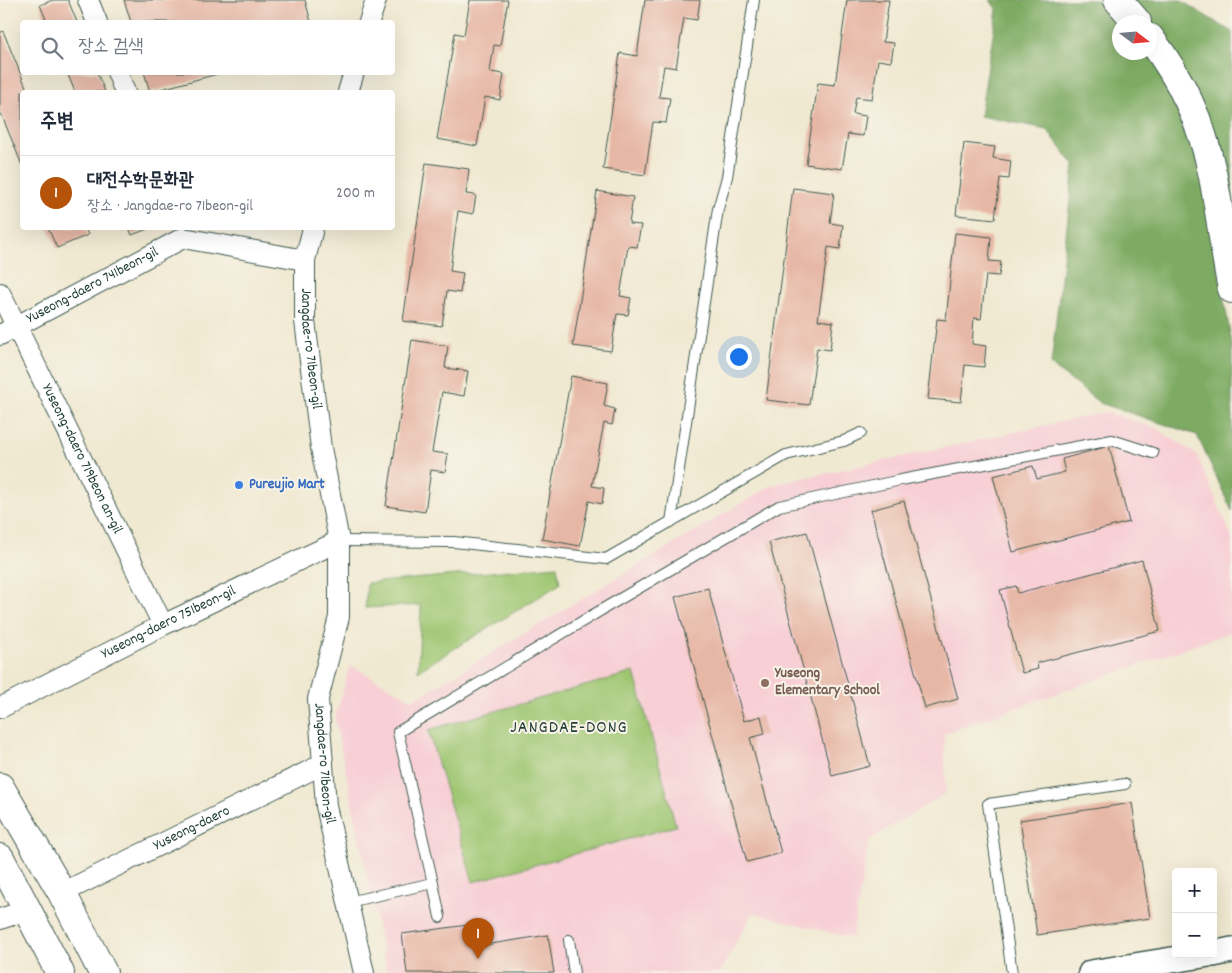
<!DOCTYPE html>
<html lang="ko">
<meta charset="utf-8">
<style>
:root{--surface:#fff;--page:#f6f6f7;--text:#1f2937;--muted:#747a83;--line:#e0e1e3;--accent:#b45309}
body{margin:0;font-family:Dekko,"Poor Story",sans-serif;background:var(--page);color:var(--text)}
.controls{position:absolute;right:15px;bottom:15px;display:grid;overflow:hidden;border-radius:5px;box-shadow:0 5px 20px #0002}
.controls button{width:45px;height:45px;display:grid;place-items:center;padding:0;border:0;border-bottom:1px solid var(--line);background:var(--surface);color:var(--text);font:25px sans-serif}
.compass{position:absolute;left:1112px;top:15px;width:45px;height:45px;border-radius:50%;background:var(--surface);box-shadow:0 5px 20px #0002;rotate:106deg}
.you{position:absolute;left:738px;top:356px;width:18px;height:18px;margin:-12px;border:4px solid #fff;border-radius:50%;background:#1a73e8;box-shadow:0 0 0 8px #1a73e833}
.badge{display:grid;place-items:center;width:32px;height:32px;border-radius:50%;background:var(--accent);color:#fff;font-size:16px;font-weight:700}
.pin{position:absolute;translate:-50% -41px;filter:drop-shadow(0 1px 2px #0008)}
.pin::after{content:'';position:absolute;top:26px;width:18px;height:15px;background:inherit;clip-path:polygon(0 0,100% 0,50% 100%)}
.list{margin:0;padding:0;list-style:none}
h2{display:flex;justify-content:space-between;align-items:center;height:65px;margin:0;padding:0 20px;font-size:21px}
h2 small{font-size:16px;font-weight:400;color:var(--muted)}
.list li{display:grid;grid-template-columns:32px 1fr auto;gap:15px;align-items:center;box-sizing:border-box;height:75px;padding:0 20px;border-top:1px solid var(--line)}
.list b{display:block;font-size:19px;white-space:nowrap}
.list p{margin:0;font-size:16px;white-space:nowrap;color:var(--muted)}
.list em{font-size:16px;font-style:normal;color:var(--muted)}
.icon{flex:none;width:28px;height:28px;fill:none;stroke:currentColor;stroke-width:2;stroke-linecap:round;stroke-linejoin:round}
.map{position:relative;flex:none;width:1232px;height:973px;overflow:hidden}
.search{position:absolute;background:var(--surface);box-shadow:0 5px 20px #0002;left:20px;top:20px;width:375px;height:55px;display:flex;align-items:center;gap:12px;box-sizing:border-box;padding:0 18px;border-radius:5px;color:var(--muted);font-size:19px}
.panel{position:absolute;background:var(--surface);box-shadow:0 5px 20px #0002;left:20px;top:90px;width:375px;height:140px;border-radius:5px}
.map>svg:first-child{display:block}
</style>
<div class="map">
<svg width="1232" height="973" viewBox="0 0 1232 973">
<rect width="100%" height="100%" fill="#f7f3e8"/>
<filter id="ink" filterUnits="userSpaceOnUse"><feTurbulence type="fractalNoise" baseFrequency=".02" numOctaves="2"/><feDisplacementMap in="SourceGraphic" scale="10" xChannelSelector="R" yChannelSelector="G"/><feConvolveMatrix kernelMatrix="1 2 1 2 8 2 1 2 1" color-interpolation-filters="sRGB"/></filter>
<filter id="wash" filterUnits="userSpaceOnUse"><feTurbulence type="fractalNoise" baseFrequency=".0096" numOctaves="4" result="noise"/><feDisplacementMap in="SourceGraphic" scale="20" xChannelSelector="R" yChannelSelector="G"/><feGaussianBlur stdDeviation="1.12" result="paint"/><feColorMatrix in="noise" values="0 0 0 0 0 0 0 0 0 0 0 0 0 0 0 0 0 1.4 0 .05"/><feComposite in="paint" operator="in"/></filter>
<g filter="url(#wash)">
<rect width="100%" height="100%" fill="#f0e9d1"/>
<polygon fill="#f7cfd5" points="1106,412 1156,428 1197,455 1232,538 1232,632 944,733 946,793 869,840 852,938 753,913 719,973 387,973 335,719 350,665 413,700 772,485"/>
<g fill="#9ec671" stroke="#5e8252">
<polygon points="557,566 560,584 418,671 421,605 365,608 367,583"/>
<polygon points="634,672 676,826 473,882 428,730"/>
</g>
<g fill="#7eab63" stroke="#4e744c">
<polygon points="990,0 1113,0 1120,22 1120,52 1150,52 1198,142 1213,239 1232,344 1232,511 1197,435 1100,403 1051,365 1074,165 1047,129 980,116 997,10"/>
<polygon points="1128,0 1180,0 1232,32 1232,249 1220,164"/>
</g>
<g id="blocks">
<g fill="#e7b7a6">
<polygon points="53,0 68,0 77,22 47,22 40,5"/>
<polygon points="124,0 305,0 311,22 131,22"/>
<polygon points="470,0 508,0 500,46 494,45 490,72 504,74 500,100 485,97 477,146 437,139 455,33 464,35"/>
<polygon points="645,0 700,0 697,20 684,18 676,68 664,66 659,97 670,98 666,123 653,122 645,175 603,169 620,53 637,56"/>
<polygon points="847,0 889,0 883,42 894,43 891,62 878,60 872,99 856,97 853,114 866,116 863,136 848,134 842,169 806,164 818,83 835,85"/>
<polygon points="3,31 28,92 22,92 22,165 0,111 0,33"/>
<polygon points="67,72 97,72 105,92 75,92"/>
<polygon points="144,72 220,72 221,73 150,92"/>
<polygon points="964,143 995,147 993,158 1011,161 1009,179 1000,178 995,219 956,215"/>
<polygon points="426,163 469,169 466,194 476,195 473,214 458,211 450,271 463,273 460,293 447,291 442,326 403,321"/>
<polygon points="793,188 834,193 830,223 843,225 840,249 828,247 818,320 833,322 830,350 817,348 809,405 766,400"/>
<polygon points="597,191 633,197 629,224 641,225 637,247 628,246 620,296 631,298 628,315 617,314 611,351 573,346"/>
<polygon points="48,228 85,228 88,235 57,248"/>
<polygon points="129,228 150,228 132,235"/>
<polygon points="955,233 991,237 989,261 1001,262 999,276 986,275 981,319 974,318 972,344 986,346 984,367 965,365 961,402 928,399 937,319 946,320"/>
<polygon points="412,340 448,346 445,368 468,371 464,396 442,392 432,452 448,454 445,472 431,470 425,512 386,506"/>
<polygon points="571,376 608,383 604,406 615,409 612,425 604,423 592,486 604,488 602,504 589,501 580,546 542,539"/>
<polygon points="1109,446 1129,522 1013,552 993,476 1033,466 1037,479 1065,472 1062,459"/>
<polygon points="904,501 958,699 925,708 871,510"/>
<polygon points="807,532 870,766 832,776 769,542"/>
<polygon points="1142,560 1160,631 1037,663 1038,669 1022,673 1000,590 1016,586 1018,593"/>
<polygon points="708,588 744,721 761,716 765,734 750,738 781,853 747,862 675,597"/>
<polygon points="1132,803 1150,918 1037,935 1020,820"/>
<polygon points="475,924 478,946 548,935 554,973 407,973 402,934"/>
</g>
</g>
</g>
<g filter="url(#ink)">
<use href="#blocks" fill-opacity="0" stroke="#3e574c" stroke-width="1"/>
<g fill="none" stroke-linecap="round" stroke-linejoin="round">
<defs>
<g id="service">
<polyline points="671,522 718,209 727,177 754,0"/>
<polyline points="339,541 454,542 606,559 786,455 844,441 861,433"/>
<polyline points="433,883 440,917"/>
<polyline points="348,902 433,883 398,732 608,606 779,506 901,480 1112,440 1153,453"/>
<polyline points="569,940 574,973"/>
<polyline points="1012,973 988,804 1125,784"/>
</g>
<g id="minor">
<polyline points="88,0 97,22"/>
<polyline points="369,22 376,0"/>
<polyline points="117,72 125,92"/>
<polyline points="348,92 354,72"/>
<path id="s1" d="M313 228 305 260V321L321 448 339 541V617L318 699 323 764 326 806 364 973"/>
<path id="s2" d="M0 293 163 625"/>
<path id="s3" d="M0 335 183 238 305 260"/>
<path id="s4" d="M0 708 163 625 339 541"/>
<path id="s5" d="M62 893 323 764"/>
<polyline points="0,919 27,910"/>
</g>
<g id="tertiary">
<polyline points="1213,954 1232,950"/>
<polyline points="1091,973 1209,954"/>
</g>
<g id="secondary">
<polyline points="0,787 62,893 103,973"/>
<polyline points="0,858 60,973"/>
</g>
<g id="motorway">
<polyline points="1118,0 1137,22"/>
<path d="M1150 38C1180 77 1202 123 1212 172 1220 211 1224 250 1232 289"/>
</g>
</defs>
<use href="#service" stroke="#3e574c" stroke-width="12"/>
<use href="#minor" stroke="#3e574c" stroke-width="22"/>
<use href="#tertiary" stroke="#3e574c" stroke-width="28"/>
<use href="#secondary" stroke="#3e574c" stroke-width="30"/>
<use href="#motorway" stroke="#3e574c" stroke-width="30"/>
<use href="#service" stroke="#fff" stroke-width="10"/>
<use href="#minor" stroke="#fff" stroke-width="20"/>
<use href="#tertiary" stroke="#fff" stroke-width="25"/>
<use href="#secondary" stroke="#fff" stroke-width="28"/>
<use href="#motorway" stroke="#fff" stroke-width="28"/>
</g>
</g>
<circle fill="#3f7fe0" stroke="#f7f3e8" stroke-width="2" cx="239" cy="485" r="5"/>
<circle fill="#8d6e63" stroke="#f7f3e8" stroke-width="2" cx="765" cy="683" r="5"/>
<g text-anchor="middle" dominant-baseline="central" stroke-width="4" stroke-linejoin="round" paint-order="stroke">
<g font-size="15" fill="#1f3d34" stroke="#f7f3e8">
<text stroke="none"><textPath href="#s3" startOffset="105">Yuseong-daero 741beon-gil</textPath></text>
<text stroke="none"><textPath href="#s1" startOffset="122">Jangdae-ro 71beon-gil</textPath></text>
<text stroke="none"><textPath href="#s2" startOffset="185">Yuseong-daero 719beon an-gil</textPath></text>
<text stroke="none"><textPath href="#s4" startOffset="189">Yuseong-daero 751beon-gil</textPath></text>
<text stroke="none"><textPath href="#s1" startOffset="542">Jangdae-ro 71beon-gil</textPath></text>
<text stroke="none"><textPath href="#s5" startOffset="145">Yuseong-daero</textPath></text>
</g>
<g font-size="15" font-weight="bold" fill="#366cbe" stroke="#f7f3e8" text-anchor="start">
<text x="249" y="485">Pureujio Mart</text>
</g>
<g font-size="15" font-weight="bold" fill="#785e54" stroke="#f7f3e8" text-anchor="start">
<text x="775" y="674">Yuseong<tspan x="775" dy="17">Elementary School</tspan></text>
</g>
<g font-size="18" letter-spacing="1" fill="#1f3d34" stroke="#f7f3e8">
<text x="569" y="728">JANGDAE-DONG</text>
</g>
</g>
</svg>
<div class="controls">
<button>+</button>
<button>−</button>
</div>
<svg class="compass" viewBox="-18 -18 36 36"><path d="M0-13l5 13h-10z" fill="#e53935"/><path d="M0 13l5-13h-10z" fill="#747a83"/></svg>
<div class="you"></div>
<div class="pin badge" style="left:478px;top:959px">1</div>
<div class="search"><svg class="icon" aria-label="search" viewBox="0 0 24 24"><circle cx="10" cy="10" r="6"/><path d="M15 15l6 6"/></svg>장소 검색</div>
<section class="panel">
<h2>주변<small></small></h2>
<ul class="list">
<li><span class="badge">1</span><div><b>대전수학문화관</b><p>장소 · Jangdae-ro 71beon-gil</p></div><em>200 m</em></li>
</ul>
</section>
</div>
